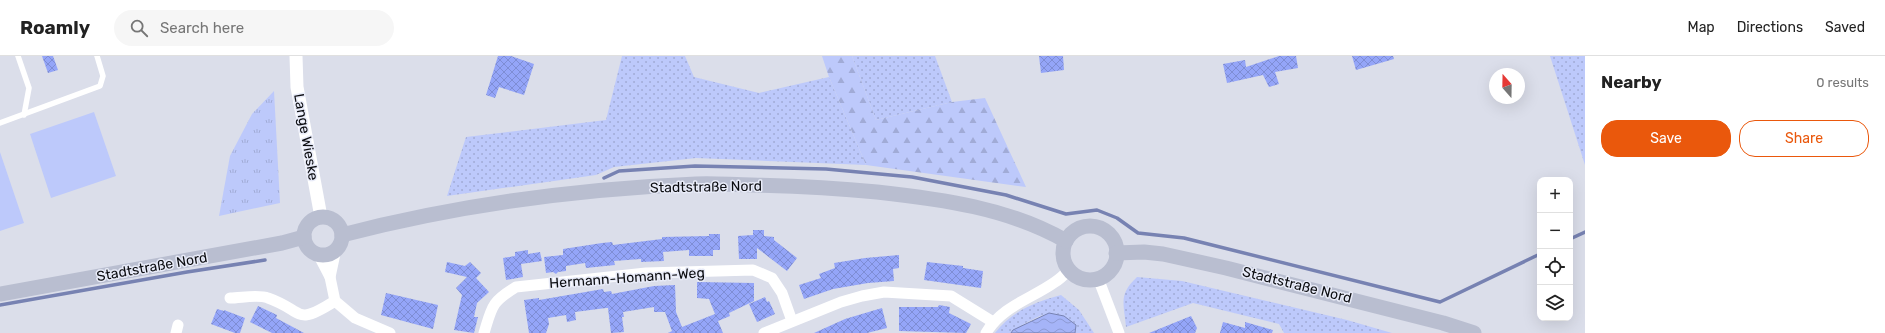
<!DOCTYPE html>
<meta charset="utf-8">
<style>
:root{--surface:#fff;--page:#f6f6f6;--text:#222;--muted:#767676;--line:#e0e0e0;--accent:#ea580c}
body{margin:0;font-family:Rubik,sans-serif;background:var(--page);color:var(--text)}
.controls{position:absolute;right:12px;bottom:12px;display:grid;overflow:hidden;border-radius:8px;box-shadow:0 4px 16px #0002}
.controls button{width:36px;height:36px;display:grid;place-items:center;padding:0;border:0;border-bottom:1px solid var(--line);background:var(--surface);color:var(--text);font:20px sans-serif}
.compass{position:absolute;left:1489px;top:12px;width:36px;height:36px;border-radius:50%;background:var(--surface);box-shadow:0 4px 16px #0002;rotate:340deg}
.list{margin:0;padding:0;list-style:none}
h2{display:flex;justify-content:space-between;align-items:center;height:52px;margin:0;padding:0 16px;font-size:17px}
h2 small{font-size:13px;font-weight:400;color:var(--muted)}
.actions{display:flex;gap:8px;padding:12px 16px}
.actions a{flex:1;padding:9px 0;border:1px solid var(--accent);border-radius:16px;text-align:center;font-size:14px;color:var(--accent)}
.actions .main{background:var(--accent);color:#fff}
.icon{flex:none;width:22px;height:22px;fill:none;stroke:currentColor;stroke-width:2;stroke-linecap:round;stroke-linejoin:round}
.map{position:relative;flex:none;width:1585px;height:277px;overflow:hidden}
header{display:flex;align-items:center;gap:24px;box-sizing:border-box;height:56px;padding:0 20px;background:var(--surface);border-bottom:1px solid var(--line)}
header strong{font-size:19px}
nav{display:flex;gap:22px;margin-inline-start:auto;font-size:14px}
.search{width:280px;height:36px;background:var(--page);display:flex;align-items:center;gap:10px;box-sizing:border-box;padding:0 14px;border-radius:22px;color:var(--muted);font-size:15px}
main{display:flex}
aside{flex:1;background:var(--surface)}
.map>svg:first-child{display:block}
</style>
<header>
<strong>Roamly</strong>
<div class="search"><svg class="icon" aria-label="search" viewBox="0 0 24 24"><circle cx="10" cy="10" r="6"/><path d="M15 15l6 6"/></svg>Search here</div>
<nav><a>Map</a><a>Directions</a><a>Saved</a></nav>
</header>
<main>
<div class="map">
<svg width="1585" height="277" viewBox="0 0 1585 277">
<defs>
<pattern id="grass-dots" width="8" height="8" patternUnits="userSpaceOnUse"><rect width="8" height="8" fill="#bdc9fb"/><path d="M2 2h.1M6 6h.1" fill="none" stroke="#a1abd6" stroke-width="1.8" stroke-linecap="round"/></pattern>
<pattern id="forest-firs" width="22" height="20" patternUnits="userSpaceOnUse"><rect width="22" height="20" fill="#bdc9fb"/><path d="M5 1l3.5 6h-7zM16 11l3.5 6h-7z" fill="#a1abd6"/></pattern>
<pattern id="park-tufts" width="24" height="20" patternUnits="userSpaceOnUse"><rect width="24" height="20" fill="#bdc9fb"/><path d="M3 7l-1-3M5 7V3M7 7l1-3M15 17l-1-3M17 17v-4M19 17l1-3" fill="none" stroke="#a1abd6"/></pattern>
<pattern id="water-waves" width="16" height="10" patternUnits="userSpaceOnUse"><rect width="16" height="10" fill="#a5b4f8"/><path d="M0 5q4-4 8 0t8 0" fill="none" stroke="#8d9ad4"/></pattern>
<pattern id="building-cross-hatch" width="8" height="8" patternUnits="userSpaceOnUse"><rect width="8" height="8" fill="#94a5f8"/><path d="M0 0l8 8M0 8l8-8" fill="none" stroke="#7e8dd4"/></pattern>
</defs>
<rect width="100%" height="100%" fill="#dbdeea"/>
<g fill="url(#grass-dots)">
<polygon points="622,0 685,0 694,21 759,37 829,21 866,109 696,102 614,111 596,119 447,140 466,81 606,64"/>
<polygon points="852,0 935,0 952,46 876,64"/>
<polygon points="1550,0 1585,0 1585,109"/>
<path d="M1137 221 1182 225 1347 264 1392 277H1284L1279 268 1193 247 1126 271C1124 247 1118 239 1137 221Z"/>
<path d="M1061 239 1079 254 1094 277H1075L1076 269C1049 248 1039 261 1013 274L1011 277H995C1012 255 1035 246 1061 239Z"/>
</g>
<polygon fill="url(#forest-firs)" points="822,0 852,0 876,64 952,46 985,42 1026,131 866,109 829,21"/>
<polygon fill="url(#park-tufts)" points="274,35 280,147 219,160 230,100 252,58"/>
<g fill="#bdc9fb">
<polygon points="94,56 116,120 51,142 30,78"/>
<polygon points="0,96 24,167 0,175"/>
</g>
<polygon fill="url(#water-waves)" stroke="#7782b2" points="1049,257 1064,260 1076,269 1075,277 1011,277 1013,274"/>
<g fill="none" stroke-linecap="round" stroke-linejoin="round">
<g stroke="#7782b2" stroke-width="3.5">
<polyline points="604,122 619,115 695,110 826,113 912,121 1006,139 1066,158 1097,154 1117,162 1138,177 1184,182 1440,246 1540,198"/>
<polyline points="1570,183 1585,176"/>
<polyline points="0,249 187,216 265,204"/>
</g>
</g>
<g fill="url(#building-cross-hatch)">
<polygon points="42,0 53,0 58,14 48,17"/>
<polygon points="498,0 511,0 534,8 524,39 499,31 495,42 486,39"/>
<polygon points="1039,0 1063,0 1064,14 1041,17"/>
<polygon points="1279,0 1296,0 1298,12 1275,16 1279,28 1269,31 1263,19 1227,27 1223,8 1245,4 1246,11"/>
<polygon points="1352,0 1393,0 1394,3 1356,14"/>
<polygon points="753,174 764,174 764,180 774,181 774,184 797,202 787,215 757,192 757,203 739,203 738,180 753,179"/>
<polygon points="709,178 720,178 720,194 713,194 713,200 689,200 689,194 663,196 664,205 641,206 641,203 614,205 615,209 586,212 585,207 566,210 566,215 558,216 556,218 553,216 546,217 544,201 563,199 563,193 602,187 612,186 613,189 662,183 662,181 709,180"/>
<polygon points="528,194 528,198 540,196 542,205 521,208 523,221 506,224 503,202 515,200 515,196"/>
<polygon points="899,199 899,212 893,213 894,225 868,227 833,233 804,243 799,229 821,222 819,218 835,212 834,207 865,202"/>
<polygon points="447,206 465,210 470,206 481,217 476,222 489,236 477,247 474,261 478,261 474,277 454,274 462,239 456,232 467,221 445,216"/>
<polygon points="927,206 963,210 963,212 983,215 981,232 924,224"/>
<polygon points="697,226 754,227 754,245 729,257 730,260 718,265 723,277 668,277 672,275 665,256 654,256 654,251 623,256 624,261 622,261 624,276 611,277 608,252 606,252 575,256 576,264 567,266 566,259 548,262 549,268 546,277 529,277 524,244 539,242 539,244 603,233 604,236 611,235 612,238 654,230 675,229 676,256 682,271 715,258 709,243 697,242"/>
<polygon points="386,237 438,249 433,273 381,259"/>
<polygon points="765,241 767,246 769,245 775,258 757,266 749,248"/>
<polygon points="939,249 950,251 949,257 971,268 966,277 899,275 899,251 938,251"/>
<polygon points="258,250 277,259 276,262 304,277 272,277 250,266"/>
<polygon points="882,252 887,272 867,277 814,277 845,263"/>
<polygon points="217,253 224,255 224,254 245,262 240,277 235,277 211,268"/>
<polygon points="1191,260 1197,272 1195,277 1149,277"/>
<polygon points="1223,266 1245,272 1245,266 1273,274 1272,277 1220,277"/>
</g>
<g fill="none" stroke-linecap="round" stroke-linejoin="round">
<g stroke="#fff" stroke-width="5.5">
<polyline points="18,0 29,32 24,59"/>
<polyline points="0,67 100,30 103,20 97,0"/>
</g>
<g stroke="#fff" stroke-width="11">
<polyline points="318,198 330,221 335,245 355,262 390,277"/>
<polyline points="330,221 336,193"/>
<polyline points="1098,222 1119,277"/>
<path d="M230 242C241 242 258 238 268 242 305 255 294 271 335 245"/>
<polyline points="176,277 178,269"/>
<path d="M484 277C492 251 491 246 516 231L646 217 753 214 772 222 782 237 792 265"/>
<polyline points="764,277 841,246 862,240 884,236 951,240 993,266"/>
<path d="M986 277C1002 250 1031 243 1055 226 1060 223 1065 218 1069 214"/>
</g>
<polyline stroke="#fff" stroke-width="13" points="296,0 297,31 321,161"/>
<g stroke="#b9bed0" stroke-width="15">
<circle cx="323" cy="180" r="19"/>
<circle cx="1090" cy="197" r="27"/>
<path d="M342 179C457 149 577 133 696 128 715 127 733 129 752 129 794 130 835 132 877 136 941 143 1009 152 1066 185"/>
<polyline points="1116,197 1144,196 1163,198 1226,212 1443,267 1474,277"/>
<polyline points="0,238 282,187 304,181"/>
</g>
</g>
<g text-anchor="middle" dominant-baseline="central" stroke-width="3" stroke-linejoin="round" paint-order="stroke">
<g font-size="14" fill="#0b0c10" stroke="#e8ebf8">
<text transform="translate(306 81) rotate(80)">Lange Wieske</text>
<text transform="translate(706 131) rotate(-1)">Stadtstraße Nord</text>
<text transform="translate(152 211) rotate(-10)">Stadtstraße Nord</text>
<text transform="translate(627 222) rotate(-4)">Hermann-Homann-Weg</text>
<text transform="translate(1297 229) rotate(14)">Stadtstraße Nord</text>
</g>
</g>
</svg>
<div class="controls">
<button>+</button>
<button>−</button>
<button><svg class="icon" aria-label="locate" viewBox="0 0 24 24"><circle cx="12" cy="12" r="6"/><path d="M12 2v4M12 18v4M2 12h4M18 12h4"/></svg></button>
<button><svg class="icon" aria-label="layers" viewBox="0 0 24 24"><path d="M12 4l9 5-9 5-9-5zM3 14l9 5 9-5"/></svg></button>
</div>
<svg class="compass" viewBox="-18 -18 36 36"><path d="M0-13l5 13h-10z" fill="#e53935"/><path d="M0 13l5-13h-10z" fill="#767676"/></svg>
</div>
<aside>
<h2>Nearby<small>0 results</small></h2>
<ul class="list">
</ul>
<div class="actions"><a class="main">Save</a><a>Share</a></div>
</aside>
</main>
